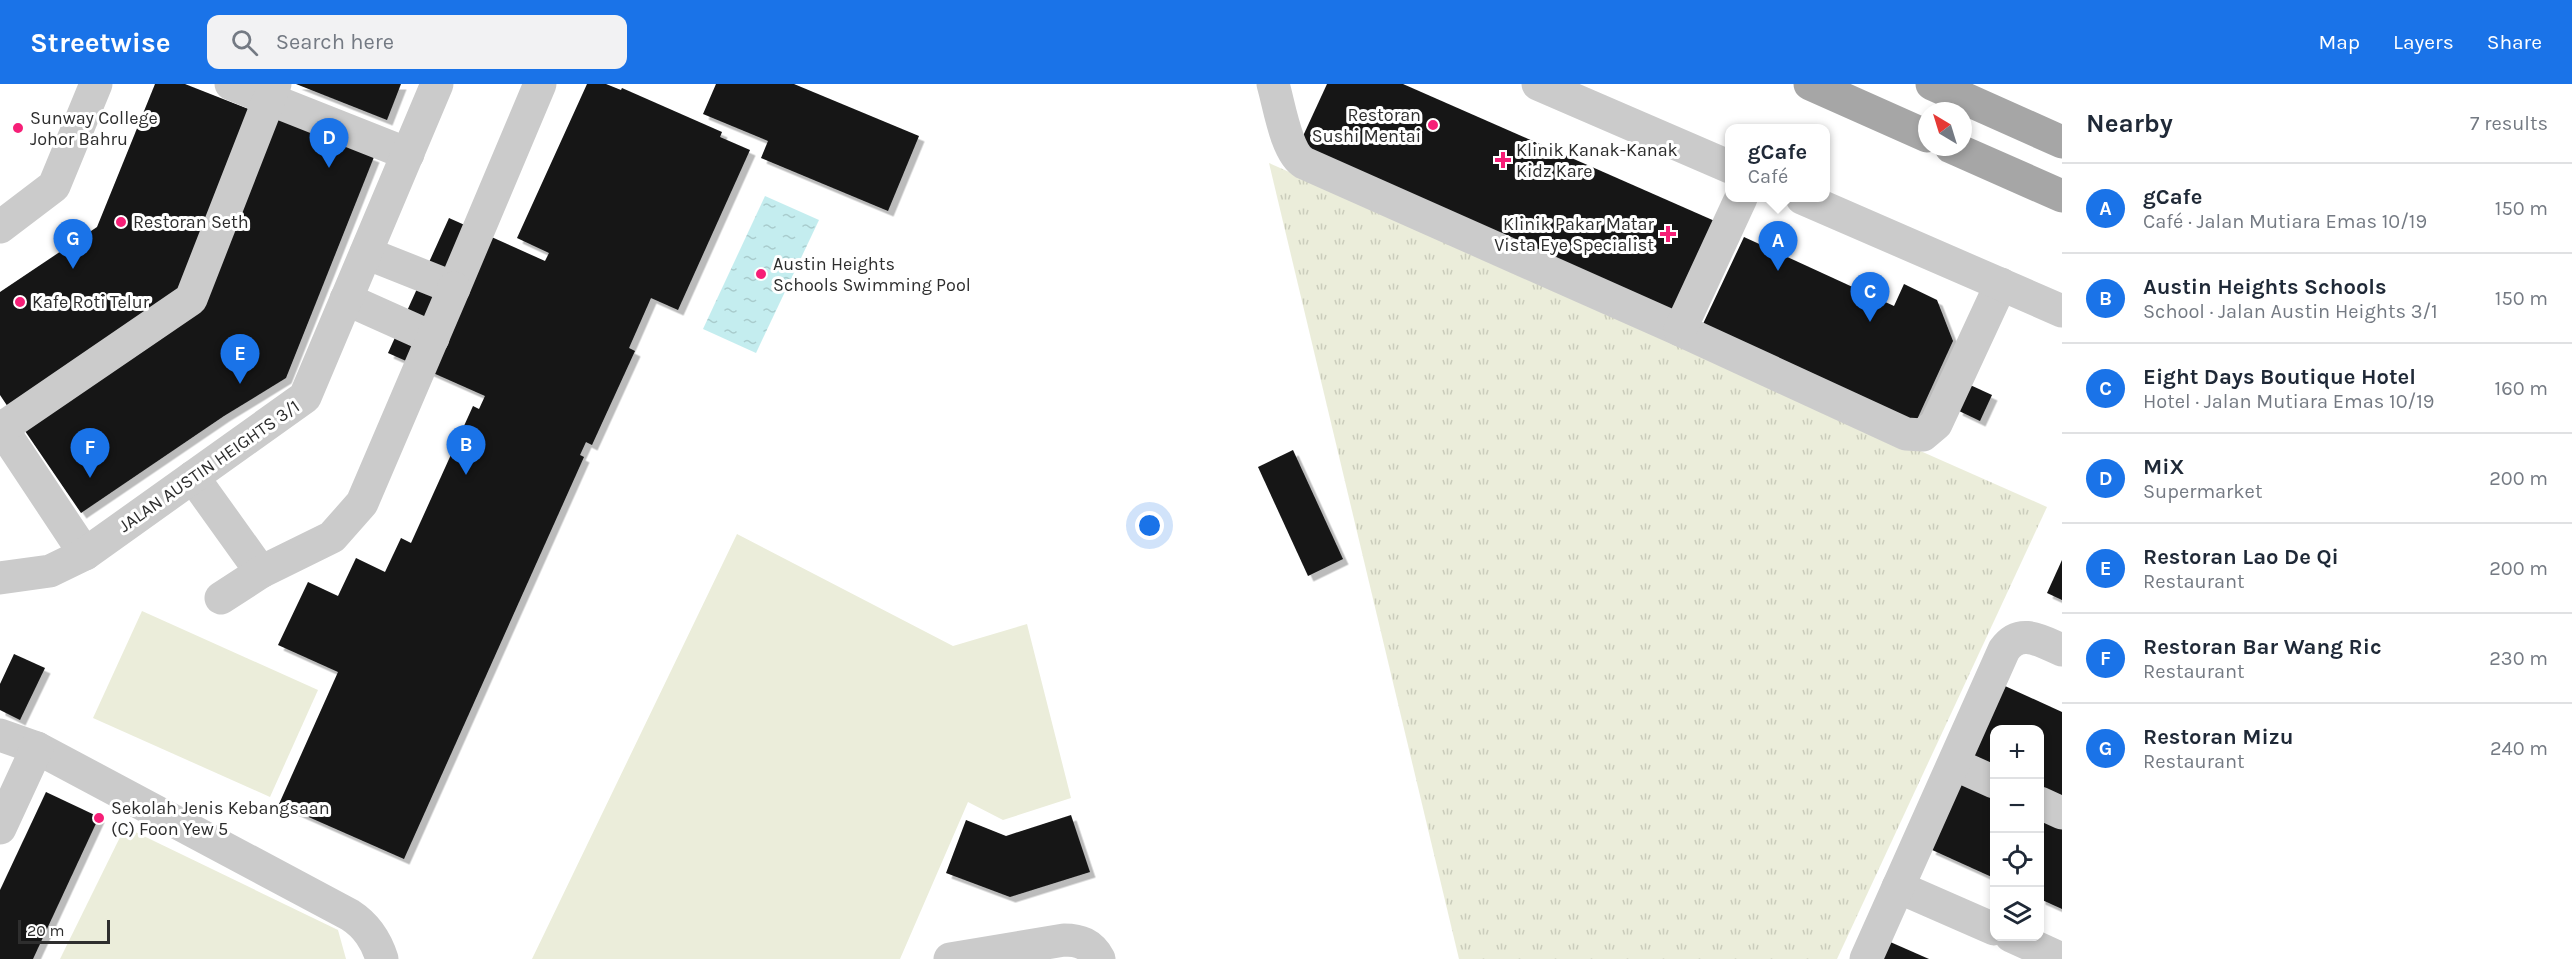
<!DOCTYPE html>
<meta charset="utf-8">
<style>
:root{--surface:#fff;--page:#f2f2f3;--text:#1f2937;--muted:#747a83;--line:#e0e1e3;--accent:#1a73e8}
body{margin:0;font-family:Karla,sans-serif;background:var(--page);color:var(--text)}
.controls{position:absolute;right:18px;bottom:18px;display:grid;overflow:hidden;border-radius:12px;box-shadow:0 3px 9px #0003}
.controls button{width:54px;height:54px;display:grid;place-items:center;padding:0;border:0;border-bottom:2px solid var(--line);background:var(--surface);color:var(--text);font:30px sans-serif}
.compass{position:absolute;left:1918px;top:18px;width:54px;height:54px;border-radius:50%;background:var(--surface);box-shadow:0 3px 9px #0003;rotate:322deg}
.scale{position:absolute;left:18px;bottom:15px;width:92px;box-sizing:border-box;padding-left:6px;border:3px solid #2e2e2e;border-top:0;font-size:16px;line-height:21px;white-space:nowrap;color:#2e2e2e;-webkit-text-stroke:4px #fff;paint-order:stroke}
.you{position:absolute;left:1150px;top:442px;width:21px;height:21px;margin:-15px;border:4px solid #fff;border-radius:50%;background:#1a73e8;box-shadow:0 0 0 9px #1a73e833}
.badge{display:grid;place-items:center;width:39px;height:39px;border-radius:50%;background:var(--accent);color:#fff;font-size:20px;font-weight:700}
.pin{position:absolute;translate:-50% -50px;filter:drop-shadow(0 2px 3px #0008)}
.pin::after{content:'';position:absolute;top:32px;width:21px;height:18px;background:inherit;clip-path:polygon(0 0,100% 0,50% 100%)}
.popup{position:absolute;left:1725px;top:40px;width:105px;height:78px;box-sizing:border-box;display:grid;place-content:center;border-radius:12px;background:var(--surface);filter:drop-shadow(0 2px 4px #0005);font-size:20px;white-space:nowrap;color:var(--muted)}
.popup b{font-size:22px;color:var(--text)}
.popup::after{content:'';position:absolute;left:50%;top:100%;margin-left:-12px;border:12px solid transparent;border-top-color:var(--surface)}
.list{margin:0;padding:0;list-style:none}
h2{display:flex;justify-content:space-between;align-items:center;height:78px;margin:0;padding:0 24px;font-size:26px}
h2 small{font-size:20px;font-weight:400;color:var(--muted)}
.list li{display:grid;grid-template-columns:39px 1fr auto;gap:18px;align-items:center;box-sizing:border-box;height:90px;padding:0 24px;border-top:2px solid var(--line)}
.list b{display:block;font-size:22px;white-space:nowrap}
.list p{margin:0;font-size:20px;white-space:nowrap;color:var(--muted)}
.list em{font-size:20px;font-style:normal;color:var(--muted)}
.icon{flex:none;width:33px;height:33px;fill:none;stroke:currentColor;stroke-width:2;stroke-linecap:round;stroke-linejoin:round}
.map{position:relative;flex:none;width:2062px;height:875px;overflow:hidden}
header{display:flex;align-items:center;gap:36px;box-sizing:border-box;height:84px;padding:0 30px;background:var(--accent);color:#fff}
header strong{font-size:28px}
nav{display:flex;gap:33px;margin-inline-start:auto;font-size:21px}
.search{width:420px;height:54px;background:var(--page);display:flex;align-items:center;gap:15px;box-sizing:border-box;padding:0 21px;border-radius:12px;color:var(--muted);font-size:22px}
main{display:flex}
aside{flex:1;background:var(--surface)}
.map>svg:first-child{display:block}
</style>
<header>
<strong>Streetwise</strong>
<div class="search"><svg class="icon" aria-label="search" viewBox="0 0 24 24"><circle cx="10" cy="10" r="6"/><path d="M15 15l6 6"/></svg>Search here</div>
<nav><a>Map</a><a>Layers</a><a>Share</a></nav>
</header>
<main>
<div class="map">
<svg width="2062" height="875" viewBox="0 0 2062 875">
<defs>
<pattern id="grass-tufts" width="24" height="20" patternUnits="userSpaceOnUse" patternTransform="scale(1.5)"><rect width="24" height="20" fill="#ebedda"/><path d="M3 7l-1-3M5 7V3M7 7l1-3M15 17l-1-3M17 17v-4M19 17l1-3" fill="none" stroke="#caccbb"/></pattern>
<pattern id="water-ripples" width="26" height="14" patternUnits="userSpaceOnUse" patternTransform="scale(1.5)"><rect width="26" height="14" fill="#c4edef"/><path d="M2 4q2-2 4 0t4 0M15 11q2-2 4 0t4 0" fill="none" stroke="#a9cccd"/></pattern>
<filter id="shadow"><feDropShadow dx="5.5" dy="5.5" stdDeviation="0" flood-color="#0004"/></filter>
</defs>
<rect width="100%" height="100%" fill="#fff"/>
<polygon fill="url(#grass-tufts)" points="1269,79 2047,423 1837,875 1459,875"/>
<g fill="#ebedda">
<polygon points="737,450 953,562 1027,540 1071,714 1003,736 968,718 900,875 532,875"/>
<polygon points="142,527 318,606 270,713 93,634"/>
<polygon points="125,743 338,846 346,875 60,875"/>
</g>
<polygon fill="url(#water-ripples)" points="765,112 819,136 756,269 703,245"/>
<g fill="#151515" filter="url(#shadow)">
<polygon points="155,0 185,0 251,26 178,207 8,323 0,311 0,208 97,143"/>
<polygon points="296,0 401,0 387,36"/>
<polygon points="587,0 606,0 621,6 622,4 722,48 720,53 750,66 678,226 651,214 629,264 635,267 592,361 586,358 580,371 584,373 404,775 279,720 338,588 278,561 308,498 338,512 356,474 385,488 401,454 411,459 473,322 479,325 485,312 388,269 449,134 545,177 549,169 517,154"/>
<polygon points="716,0 794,0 919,52 888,127 761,74 768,57 703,30"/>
<polygon points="1327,0 1403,0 1717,138 1676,231 1297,65"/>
<polygon points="278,35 374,73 286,294 224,332 81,429 25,347 168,250"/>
<polygon points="1744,153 1894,222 1904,200 1937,216 1953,257 1915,340 1702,242"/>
<polygon points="1968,300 1992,311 1980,337 1957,326"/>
<polygon points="1293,366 1343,475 1308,492 1258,383"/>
<polygon points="2062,476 2062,516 2047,509"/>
<polygon points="14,570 45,584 20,636 0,626 0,600"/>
<polygon points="2005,602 2062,628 2062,713 2040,703 2040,645 1995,645 1994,682 1973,672"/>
<polygon points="1962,695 1994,710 1994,794 1930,765"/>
<polygon points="46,708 99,733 33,875 0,875 0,806"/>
<polygon points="2040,730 2062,740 2062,825 2040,815"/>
<polygon points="1071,731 1090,788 1010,813 946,789 966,736 1006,752"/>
<polygon points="1888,857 1929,875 1880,875"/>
</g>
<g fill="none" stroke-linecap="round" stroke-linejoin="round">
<g stroke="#cbcbcb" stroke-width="33">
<polyline points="231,0 408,70"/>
<path d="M1273 0C1279 20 1286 69 1304 79L1680 246 1906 350 1923 351 1936 340 2001 200"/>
<polyline points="1538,0 1730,83"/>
<polyline points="1802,114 2062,227"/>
<polyline points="0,143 54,102 96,0"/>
<polyline points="366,169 454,204 540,0"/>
<polyline points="346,215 433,254"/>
<polyline points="1680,246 1741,114"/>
<polyline points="0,342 85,470"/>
<polyline points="2,344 191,215 275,0"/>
<polyline points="193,393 261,488"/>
<polyline points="0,494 50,487 85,470 305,313 437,0"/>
<polyline points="221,514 261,488 332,453 362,419 454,204"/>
<path d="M0 651 37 664 350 831C367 842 376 856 382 875"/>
<polyline points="1954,680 1994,698"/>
<polyline points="2040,719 2062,729"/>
<polyline points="0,744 37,664"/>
<polyline points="1898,803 1994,845"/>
<polyline points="2011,852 2062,875"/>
<path d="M950 875 1064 856C1080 856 1091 860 1099 875"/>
<path d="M1866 875 2004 566C2020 543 2041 557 2062 566"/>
</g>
<g stroke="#a6a6a6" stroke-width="33">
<polyline points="1810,0 1927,52"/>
<polyline points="1932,0 2062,58"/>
<polyline points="1951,63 2062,112"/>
</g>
</g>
<g fill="#f61f77" stroke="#fff" stroke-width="2">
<circle cx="1433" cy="41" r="6"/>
<circle cx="18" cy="44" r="6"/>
<path d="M1500 67h6v6h6v6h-6v6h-6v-6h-6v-6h6z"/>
<circle cx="121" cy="138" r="6"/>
<path d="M1665 141h6v6h6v6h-6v6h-6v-6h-6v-6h6z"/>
<circle cx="761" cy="190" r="6"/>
<circle cx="20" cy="218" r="6"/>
<circle cx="99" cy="734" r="6"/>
</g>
<g text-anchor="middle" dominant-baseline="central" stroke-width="6" stroke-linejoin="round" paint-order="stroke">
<g font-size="18" fill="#2e2e2e" stroke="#fff" text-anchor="start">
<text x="1421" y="31" text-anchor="end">Restoran<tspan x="1421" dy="21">Sushi Mentai</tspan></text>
<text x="30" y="34">Sunway College<tspan x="30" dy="21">Johor Bahru</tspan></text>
<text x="1516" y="66">Klinik Kanak-Kanak<tspan x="1516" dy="21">Kidz Kare</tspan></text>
<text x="133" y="138">Restoran Seth</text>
<text x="1654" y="140" text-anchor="end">Klinik Pakar Matar<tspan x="1654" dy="21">Vista Eye Specialist</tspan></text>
<text x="773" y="180">Austin Heights<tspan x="773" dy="21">Schools Swimming Pool</tspan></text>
<text x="32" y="218">Kafe Roti Telur</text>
<text x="111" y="724">Sekolah Jenis Kebangsaan<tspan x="111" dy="21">(C) Foon Yew 5</tspan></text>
</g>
<g font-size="18" fill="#2e2e2e" stroke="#fff">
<text transform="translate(209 382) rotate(-35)">JALAN AUSTIN HEIGHTS 3/1</text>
</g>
</g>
</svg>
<div class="controls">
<button>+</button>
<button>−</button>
<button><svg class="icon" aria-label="locate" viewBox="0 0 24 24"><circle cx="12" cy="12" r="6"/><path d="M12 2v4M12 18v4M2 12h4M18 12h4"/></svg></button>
<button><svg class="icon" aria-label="layers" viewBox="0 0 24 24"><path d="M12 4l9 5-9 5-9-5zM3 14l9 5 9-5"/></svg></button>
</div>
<svg class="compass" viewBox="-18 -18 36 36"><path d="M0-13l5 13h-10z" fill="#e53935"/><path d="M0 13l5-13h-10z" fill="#747a83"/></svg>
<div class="scale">20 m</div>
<div class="you"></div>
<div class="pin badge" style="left:1778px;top:187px">A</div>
<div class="popup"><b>gCafe</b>Café</div>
<div class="pin badge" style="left:466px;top:391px">B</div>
<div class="pin badge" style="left:1870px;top:238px">C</div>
<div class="pin badge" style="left:329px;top:84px">D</div>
<div class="pin badge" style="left:240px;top:300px">E</div>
<div class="pin badge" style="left:90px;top:394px">F</div>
<div class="pin badge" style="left:73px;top:185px">G</div>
</div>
<aside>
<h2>Nearby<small>7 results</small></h2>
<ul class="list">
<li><span class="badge">A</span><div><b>gCafe</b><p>Café · Jalan Mutiara Emas 10/19</p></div><em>150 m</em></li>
<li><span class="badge">B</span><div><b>Austin Heights Schools</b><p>School · Jalan Austin Heights 3/1</p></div><em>150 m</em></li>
<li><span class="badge">C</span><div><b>Eight Days Boutique Hotel</b><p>Hotel · Jalan Mutiara Emas 10/19</p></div><em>160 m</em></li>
<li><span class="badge">D</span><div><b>MiX</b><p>Supermarket</p></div><em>200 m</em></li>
<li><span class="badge">E</span><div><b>Restoran Lao De Qi</b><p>Restaurant</p></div><em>200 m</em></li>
<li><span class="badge">F</span><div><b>Restoran Bar Wang Ric</b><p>Restaurant</p></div><em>230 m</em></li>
<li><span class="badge">G</span><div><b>Restoran Mizu</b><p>Restaurant</p></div><em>240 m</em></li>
</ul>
</aside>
</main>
